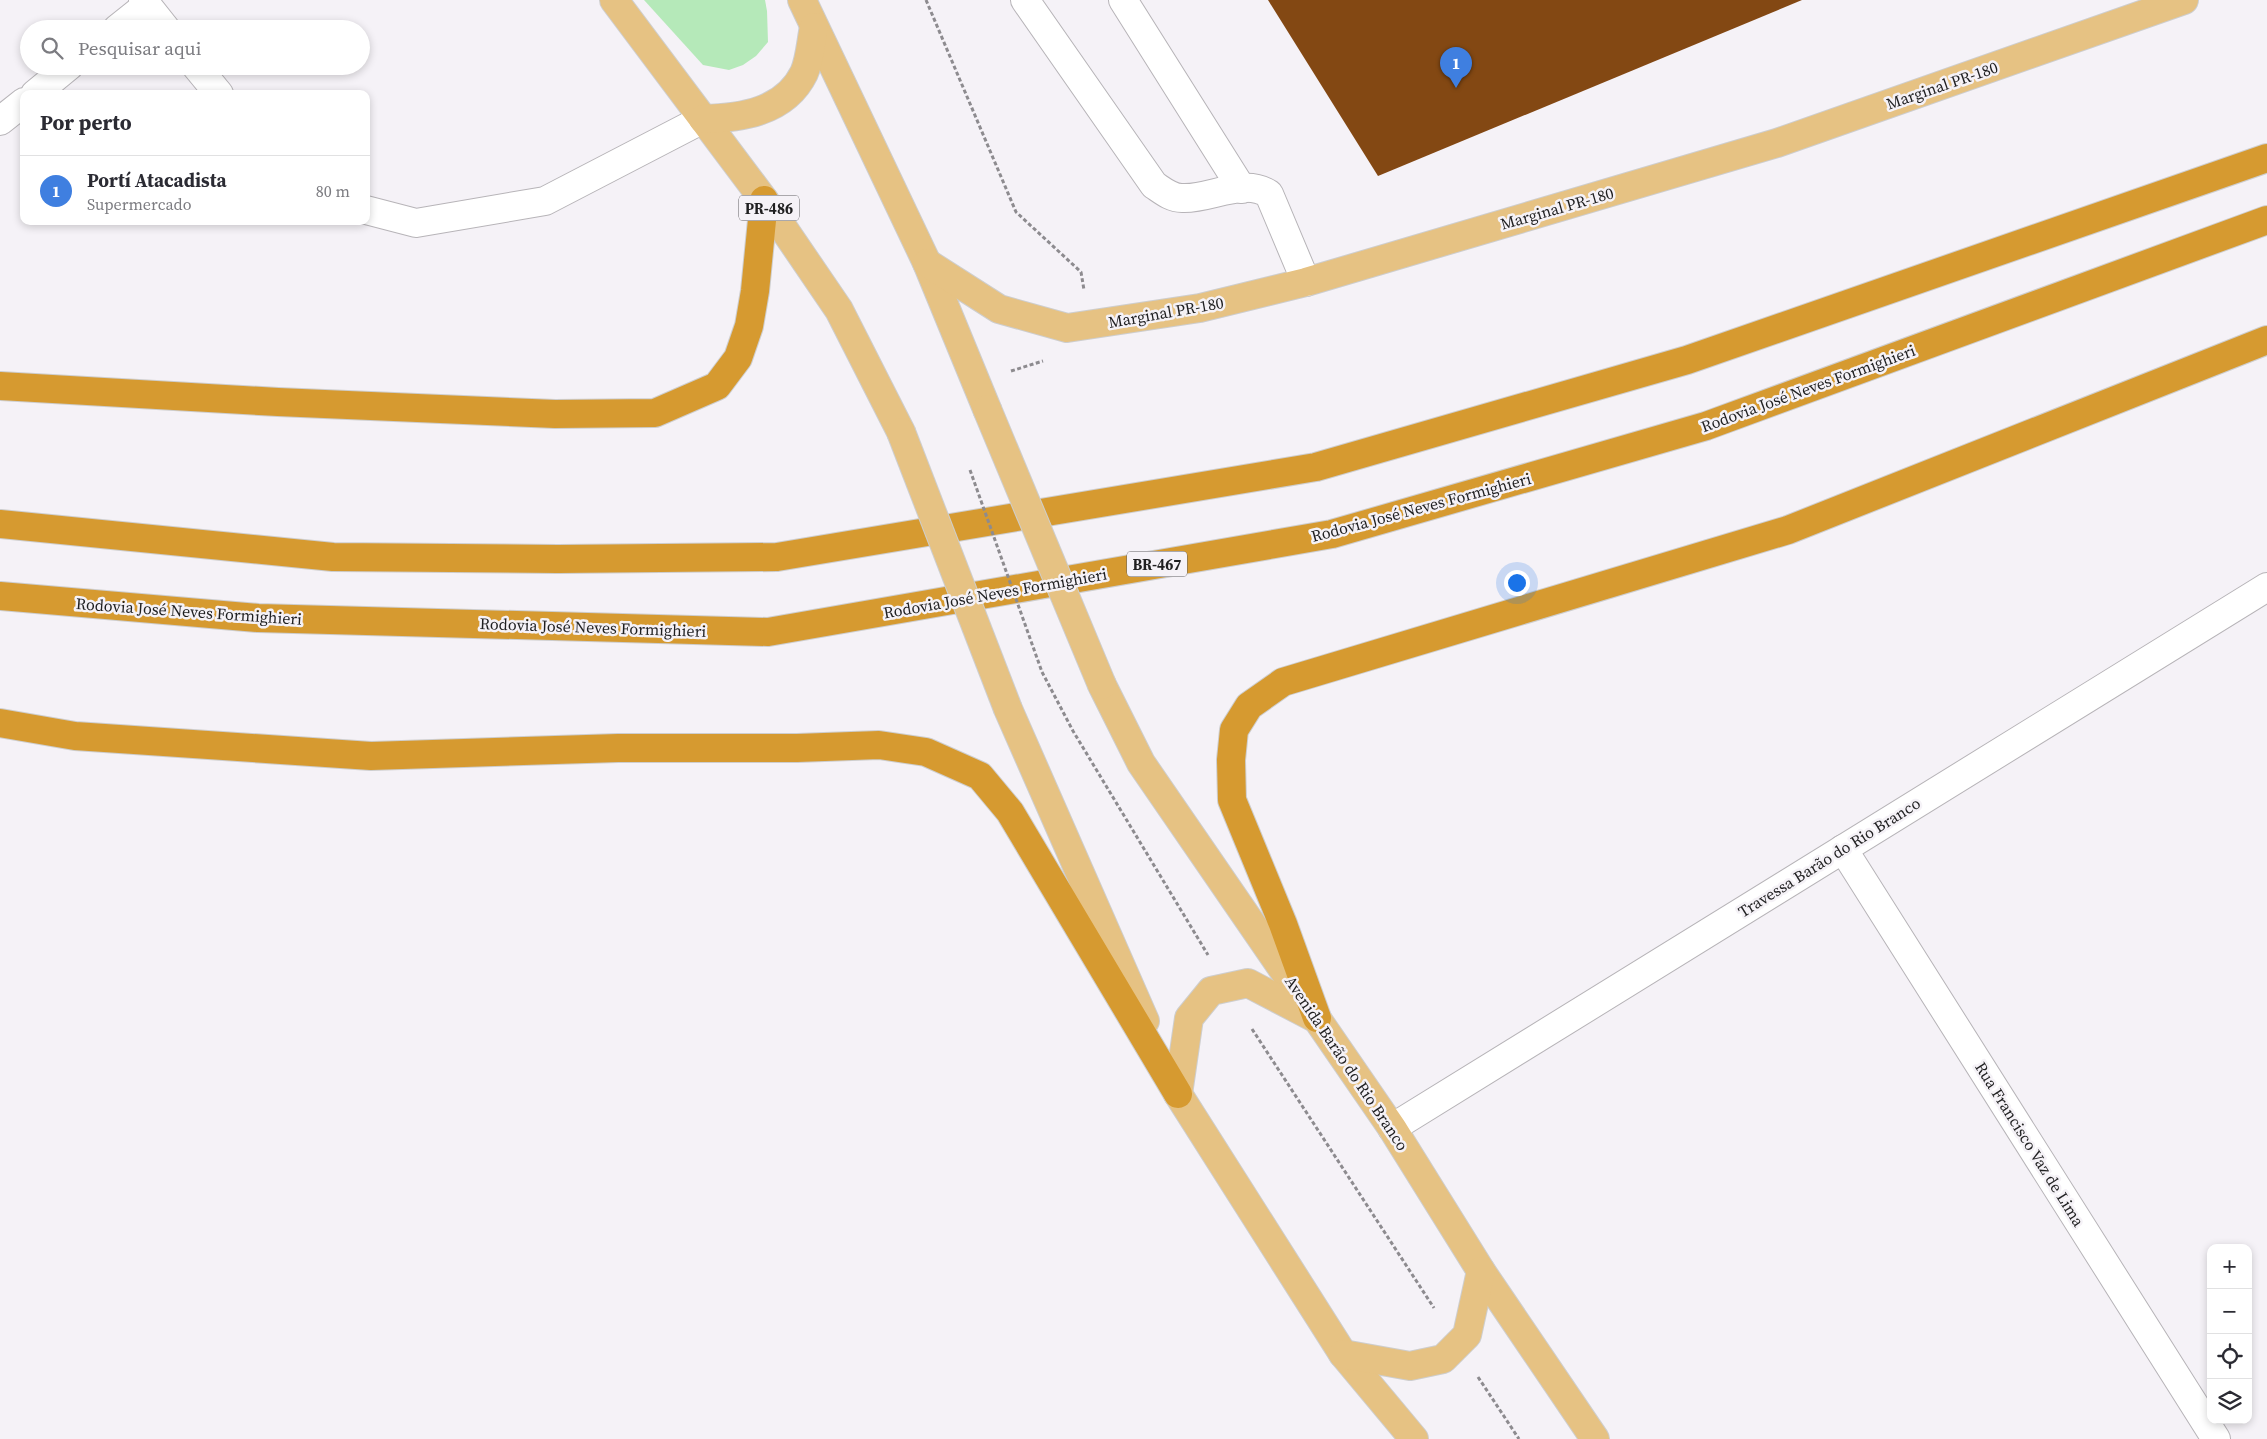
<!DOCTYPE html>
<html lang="pt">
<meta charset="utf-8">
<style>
:root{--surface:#fff;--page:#f7f7f7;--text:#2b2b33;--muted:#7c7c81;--line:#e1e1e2;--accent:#1a73e8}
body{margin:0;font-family:"Source Serif 4",serif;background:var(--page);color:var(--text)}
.controls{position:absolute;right:15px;bottom:15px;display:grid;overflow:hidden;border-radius:10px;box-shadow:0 2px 8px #0003}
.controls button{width:45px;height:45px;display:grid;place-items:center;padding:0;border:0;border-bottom:1px solid var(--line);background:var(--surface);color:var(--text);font:25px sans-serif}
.you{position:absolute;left:1516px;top:582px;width:18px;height:18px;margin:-12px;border:4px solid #fff;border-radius:50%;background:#1a73e8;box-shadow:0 0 0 8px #1a73e833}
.badge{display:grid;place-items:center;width:32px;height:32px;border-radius:50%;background:var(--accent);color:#fff;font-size:16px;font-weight:700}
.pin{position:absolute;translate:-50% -41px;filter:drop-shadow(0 1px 2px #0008)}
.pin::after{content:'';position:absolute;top:26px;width:18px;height:15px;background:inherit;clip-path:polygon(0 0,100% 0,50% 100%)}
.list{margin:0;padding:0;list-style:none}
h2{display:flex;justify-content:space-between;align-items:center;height:65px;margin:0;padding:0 20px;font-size:21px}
h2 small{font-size:16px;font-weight:400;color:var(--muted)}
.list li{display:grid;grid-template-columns:32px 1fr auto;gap:15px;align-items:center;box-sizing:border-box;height:70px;padding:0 20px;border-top:1px solid var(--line)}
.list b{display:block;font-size:19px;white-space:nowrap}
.list p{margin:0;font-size:16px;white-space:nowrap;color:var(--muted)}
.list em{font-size:16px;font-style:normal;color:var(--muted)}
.icon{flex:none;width:28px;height:28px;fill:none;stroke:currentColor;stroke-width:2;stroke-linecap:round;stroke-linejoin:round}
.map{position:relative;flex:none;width:2267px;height:1439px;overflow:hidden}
.search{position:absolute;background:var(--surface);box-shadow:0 2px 8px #0003;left:20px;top:20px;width:350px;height:55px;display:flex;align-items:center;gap:12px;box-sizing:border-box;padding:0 18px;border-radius:28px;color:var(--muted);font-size:19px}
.panel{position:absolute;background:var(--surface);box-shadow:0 2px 8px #0003;left:20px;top:90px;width:350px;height:135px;border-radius:10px}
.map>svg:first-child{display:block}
</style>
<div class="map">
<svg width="2267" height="1439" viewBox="0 0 2267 1439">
<rect width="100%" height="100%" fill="#f5f2f7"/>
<polygon fill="#b5e9b9" points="644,0 765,0 767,11 768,42 756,56 743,65 729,70 703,65"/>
<polygon fill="#834813" points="1268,0 1802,0 1378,176"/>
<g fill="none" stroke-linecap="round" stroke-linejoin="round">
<defs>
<g id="minor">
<polyline points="143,0 166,29"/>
<path d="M1025 0 1154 185C1163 191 1171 198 1182 198 1209 200 1244 177 1269 194L1306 282"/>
<polyline points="1123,0 1242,189"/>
<polyline points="117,29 147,5"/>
<polyline points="196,66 219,94"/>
<polyline points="35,94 69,66"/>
<polyline points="0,121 24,102"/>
<polyline points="366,210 416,223 545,201 703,119"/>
<polyline points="1843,849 2216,1439"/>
<polyline points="1392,1128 2267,587"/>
</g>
<g id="major">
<polyline points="614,0 764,200 839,310 901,432"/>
<polyline points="802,0 927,263 987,409"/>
<path d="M703 119C741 118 785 112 804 73 810 60 811 41 814 27"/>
<polyline points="927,263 999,309 1067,328 1200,308 1306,282 1777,143 2184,0"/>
<polyline points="1102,685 1141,763 1392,1128 1481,1271 1595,1439"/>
<polyline points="1008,709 1145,1021"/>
<polyline points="1168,1072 1178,1094 1343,1354 1414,1439"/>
<polyline points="1178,1094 1189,1018 1211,991 1248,983 1313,1017"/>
<polyline points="1343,1354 1410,1366 1443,1359 1467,1335 1481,1271"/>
</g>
<g id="highway">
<polyline points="0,386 278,402 555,414 655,413 717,386 738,358 749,326 755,291 764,200"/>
<polyline points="0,524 333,557 558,559 777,557 1316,467 1687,360 2267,158"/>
<polyline points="0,596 258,618 768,632 1332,534 1706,426 2267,220"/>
<polyline points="0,723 75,736 371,756 618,748 797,748 879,745 926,752 980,776 1010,812 1178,1094"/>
<polyline points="1317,1018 1283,924 1232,800 1231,760 1234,730 1249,706 1283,682 1788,530 2267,340"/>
</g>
</defs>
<use href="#minor" stroke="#b7b4b8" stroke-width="30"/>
<use href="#major" stroke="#cecece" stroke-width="30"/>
<use href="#highway" stroke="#cecece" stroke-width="30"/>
<g stroke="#8d8b8f" stroke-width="3" stroke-dasharray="4 2.5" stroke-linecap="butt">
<polyline points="926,0 1016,212 1081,272 1084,290"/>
<polyline points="1011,371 1043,361"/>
<polyline points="1042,672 1073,731 1208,955"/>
<polyline points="1252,1029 1434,1308"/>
<polyline points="1478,1377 1519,1439"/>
</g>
<use href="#minor" stroke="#fff" stroke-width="28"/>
<use href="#major" stroke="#e6c283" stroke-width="28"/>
<use href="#highway" stroke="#d69a30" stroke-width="28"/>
<defs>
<g id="major-bridge">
<polyline points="987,409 1102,685"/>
<polyline points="901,432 1008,709"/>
</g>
</defs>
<use href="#major-bridge" stroke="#cecece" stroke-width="30" stroke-linecap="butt"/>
<polyline stroke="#8d8b8f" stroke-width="3" stroke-dasharray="4 2.5" stroke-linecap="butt" points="970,470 1042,672"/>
<use href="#major-bridge" stroke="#e6c283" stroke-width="28"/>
</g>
<g text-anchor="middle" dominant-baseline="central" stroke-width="5" stroke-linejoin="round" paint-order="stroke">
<g fill="#f5f2f7" stroke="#5f5e60" stroke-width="1">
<rect x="739" y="195.5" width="60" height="25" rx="4"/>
<rect x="1127" y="551.5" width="60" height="25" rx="4"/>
</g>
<g font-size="15" font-weight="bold" fill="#1f1f20">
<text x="769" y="208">PR-486</text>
<text x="1157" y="564">BR-467</text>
</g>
<g font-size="16" fill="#1f1f20" stroke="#f5f2f7">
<text transform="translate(1942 85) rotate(-19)">Marginal PR-180</text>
<text transform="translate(1557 208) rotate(-16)">Marginal PR-180</text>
<text transform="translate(1166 312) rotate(-10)">Marginal PR-180</text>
<text transform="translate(1808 388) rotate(-20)">Rodovia José Neves Formighieri</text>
<text transform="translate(1421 507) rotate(-15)">Rodovia José Neves Formighieri</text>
<text transform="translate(995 593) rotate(-10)">Rodovia José Neves Formighieri</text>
<text transform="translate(189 611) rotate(4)">Rodovia José Neves Formighieri</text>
<text transform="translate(593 627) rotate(2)">Rodovia José Neves Formighieri</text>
<text transform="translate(1829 857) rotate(-32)">Travessa Barão do Rio Branco</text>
<text transform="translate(1347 1063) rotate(56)">Avenida Barão do Rio Branco</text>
<text transform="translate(2030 1144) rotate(58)">Rua Francisco Vaz de Lima</text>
</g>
</g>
</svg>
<div class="controls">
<button>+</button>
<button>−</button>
<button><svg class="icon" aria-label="locate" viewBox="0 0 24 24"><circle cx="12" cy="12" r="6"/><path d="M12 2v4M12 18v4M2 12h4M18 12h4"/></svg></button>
<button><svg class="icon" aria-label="layers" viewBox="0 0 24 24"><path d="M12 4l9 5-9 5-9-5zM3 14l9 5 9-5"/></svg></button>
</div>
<div class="you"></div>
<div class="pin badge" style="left:1456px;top:88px;background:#3f7fe0">1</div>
<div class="search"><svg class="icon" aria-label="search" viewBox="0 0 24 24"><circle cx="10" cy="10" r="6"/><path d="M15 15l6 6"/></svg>Pesquisar aqui</div>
<section class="panel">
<h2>Por perto<small></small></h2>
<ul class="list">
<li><span class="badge" style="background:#3f7fe0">1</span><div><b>Portí Atacadista</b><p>Supermercado</p></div><em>80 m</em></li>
</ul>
</section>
</div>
